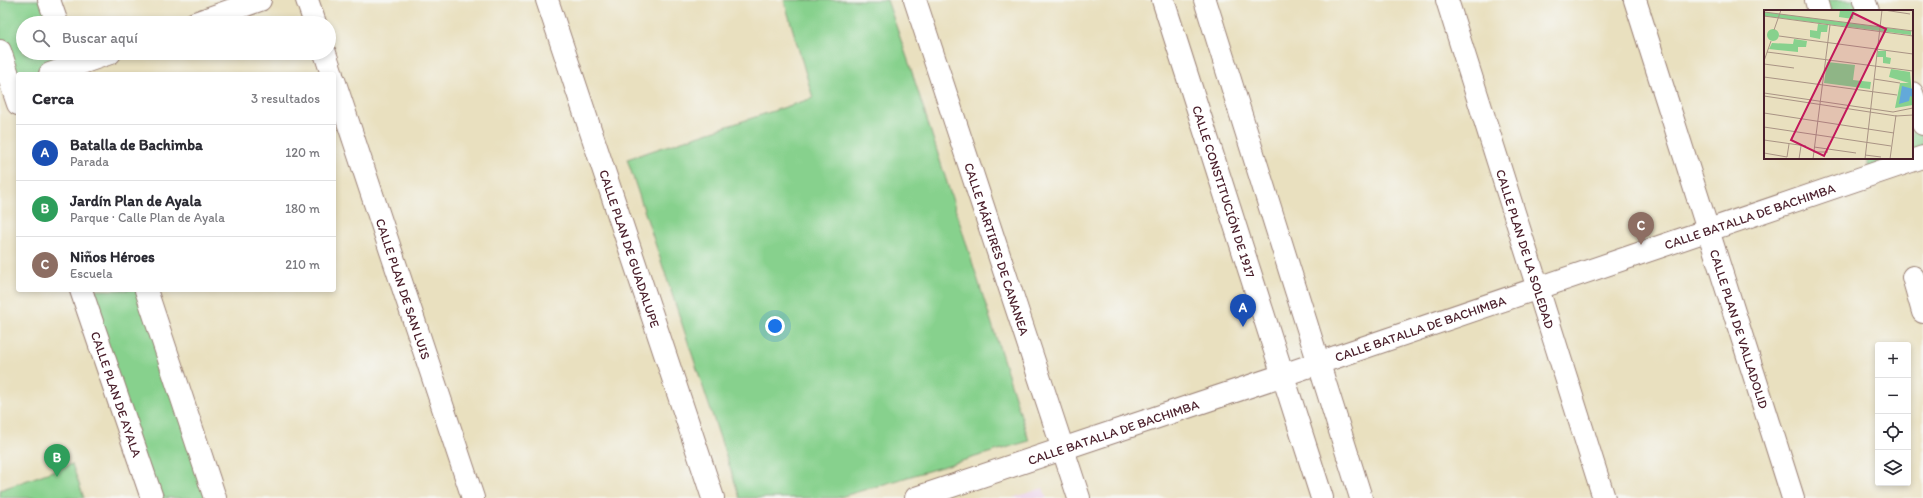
<!DOCTYPE html>
<html lang="es">
<meta charset="utf-8">
<style>
:root{--surface:#fff;--page:#f7f7f7;--text:#2b2b33;--muted:#7c7c81;--line:#e1e1e2;--accent:#b5179e}
body{margin:0;font-family:Itim,sans-serif;background:var(--page);color:var(--text)}
.controls{position:absolute;right:12px;bottom:12px;display:grid;overflow:hidden;border-radius:4px;box-shadow:0 2px 6px #0003}
.controls button{width:36px;height:36px;display:grid;place-items:center;padding:0;border:0;border-bottom:1px solid var(--line);background:var(--surface);color:var(--text);font:20px sans-serif}
.you{position:absolute;left:775px;top:326px;width:14px;height:14px;margin:-10px;border:3px solid #fff;border-radius:50%;background:#1a73e8;box-shadow:0 0 0 6px #1a73e833}
.badge{display:grid;place-items:center;width:26px;height:26px;border-radius:50%;background:var(--accent);color:#fff;font-size:13px;font-weight:700}
.pin{position:absolute;translate:-50% -33px;filter:drop-shadow(0 1px 2px #0008)}
.pin::after{content:'';position:absolute;top:21px;width:14px;height:12px;background:inherit;clip-path:polygon(0 0,100% 0,50% 100%)}
.list{margin:0;padding:0;list-style:none}
h2{display:flex;justify-content:space-between;align-items:center;height:52px;margin:0;padding:0 16px;font-size:17px}
h2 small{font-size:13px;font-weight:400;color:var(--muted)}
.list li{display:grid;grid-template-columns:26px 1fr auto;gap:12px;align-items:center;box-sizing:border-box;height:56px;padding:0 16px;border-top:1px solid var(--line)}
.list b{display:block;font-size:15px;white-space:nowrap}
.list p{margin:0;font-size:13px;white-space:nowrap;color:var(--muted)}
.list em{font-size:13px;font-style:normal;color:var(--muted)}
.icon{flex:none;width:22px;height:22px;fill:none;stroke:currentColor;stroke-width:2;stroke-linecap:round;stroke-linejoin:round}
.map{position:relative;flex:none;width:1923px;height:498px;overflow:hidden}
.search{position:absolute;background:var(--surface);box-shadow:0 2px 6px #0003;left:16px;top:16px;width:320px;height:44px;display:flex;align-items:center;gap:10px;box-sizing:border-box;padding:0 14px;border-radius:22px;color:var(--muted);font-size:15px}
.panel{position:absolute;background:var(--surface);box-shadow:0 2px 6px #0003;left:16px;top:72px;width:320px;height:220px;border-radius:4px}
.map>svg:first-child{display:block}
</style>
<div class="map">
<svg width="1923" height="498" viewBox="0 0 1923 498">
<rect width="100%" height="100%" fill="#f6f6f2"/>
<filter id="ink" filterUnits="userSpaceOnUse"><feTurbulence type="fractalNoise" baseFrequency=".025" numOctaves="2"/><feDisplacementMap in="SourceGraphic" scale="8" xChannelSelector="R" yChannelSelector="G"/><feConvolveMatrix kernelMatrix="1 2 1 2 8 2 1 2 1" color-interpolation-filters="sRGB"/></filter>
<filter id="wash" filterUnits="userSpaceOnUse"><feTurbulence type="fractalNoise" baseFrequency=".012" numOctaves="4" result="noise"/><feDisplacementMap in="SourceGraphic" scale="16" xChannelSelector="R" yChannelSelector="G"/><feGaussianBlur stdDeviation="0.9" result="paint"/><feColorMatrix in="noise" values="0 0 0 0 0 0 0 0 0 0 0 0 0 0 0 0 0 1.4 0 .05"/><feComposite in="paint" operator="in"/></filter>
<g filter="url(#wash)">
<rect width="100%" height="100%" fill="#e9e0bf"/>
<polygon fill="#ecd1ea" points="1043,488 1047,498 1012,498"/>
<g fill="#87d18d" stroke="#68785c">
<polygon points="0,0 42,0 50,23 23,23 23,53 60,53 65,69 50,74 18,74 0,51"/>
<polygon points="784,0 887,0 910,66 1029,441 837,498 740,498 627,159 813,98"/>
<polygon points="1816,0 1864,0 1868,11 1819,11"/>
<polygon points="1912,93 1923,124 1923,157 1871,174 1866,158 1912,158"/>
<polygon points="81,290 145,290 213,498 152,498"/>
<polygon points="72,464 84,498 0,498 0,490"/>
</g>
</g>
<g filter="url(#ink)">
<g fill="none" stroke-linecap="round" stroke-linejoin="round">
<defs>
<g id="street">
<polyline points="49,0 57,23"/>
<polyline points="307,0 315,23"/>
<path id="s1" d="M547 0 713 498"/>
<path id="s2" d="M915 0 1079 498"/>
<path id="s3" d="M1447 0 1604 498"/>
<path id="s4" d="M1635 0 1793 498"/>
<polyline points="1816,0 1819,11"/>
<polyline points="1864,0 1868,11"/>
<polyline points="195,23 260,0"/>
<polyline points="0,51 18,104"/>
<polyline points="325,53 332,74"/>
<polyline points="50,74 110,53"/>
<path id="s5" d="M334 80 473 498"/>
<polyline points="1912,93 1923,124"/>
<polyline points="1913,277 1923,312"/>
<path id="s6" d="M81 290 152 498"/>
<polyline points="146,290 215,498"/>
<path id="s7" d="M916 498 1283 375 1923 157"/>
</g>
<g id="secondary">
<path id="s8" d="M1163 0 1322 498"/>
<polyline points="1205,0 1361,498"/>
</g>
</defs>
<use href="#street" stroke="#9a8075" stroke-width="24"/>
<use href="#secondary" stroke="#9a8075" stroke-width="24"/>
<use href="#street" stroke="#fff" stroke-width="22"/>
<use href="#secondary" stroke="#fff" stroke-width="22"/>
</g>
</g>
<g text-anchor="middle" dominant-baseline="central" stroke-width="3.5" stroke-linejoin="round" paint-order="stroke">
<g font-size="13" fill="#4a1f2b" stroke="#f6f6f2">
<text stroke="none"><textPath href="#s8" startOffset="201">CALLE CONSTITUCIÓN DE 1917</textPath></text>
<text stroke="none"><textPath href="#s7" startOffset="880">CALLE BATALLA DE BACHIMBA</textPath></text>
<text stroke="none"><textPath href="#s1" startOffset="262">CALLE PLAN DE GUADALUPE</textPath></text>
<text stroke="none"><textPath href="#s2" startOffset="262">CALLE MÁRTIRES DE CANANEA</textPath></text>
<text stroke="none"><textPath href="#s3" startOffset="261">CALLE PLAN DE LA SOLEDAD</textPath></text>
<text stroke="none"><textPath href="#s5" startOffset="220">CALLE PLAN DE SAN LUIS</textPath></text>
<text stroke="none"><textPath href="#s7" startOffset="532">CALLE BATALLA DE BACHIMBA</textPath></text>
<text stroke="none"><textPath href="#s4" startOffset="345">CALLE PLAN DE VALLADOLID</textPath></text>
<text stroke="none"><textPath href="#s6" startOffset="110">CALLE PLAN DE AYALA</textPath></text>
<text stroke="none"><textPath href="#s7" startOffset="208">CALLE BATALLA DE BACHIMBA</textPath></text>
</g>
</g>
<g transform="translate(1764 10)">
<rect width="149" height="149" fill="#e9e0bf"/>
<path d="M76 0 83 1 98 0 90 2 89 9 75 7ZM0 2 147 21V25L0 6ZM54 14 64 15 63 22H57L56 29 46 27V20L53 21ZM3 25a6 6 0 1 1 12 0a6 6 0 1 1-12 0ZM30 29 43 31 42 37H34V42L5 39 8 33 29 34ZM114 41H122V47L127 48 126 54 119 53V47H113ZM63 52 91 55 89 70 107 72 106 79 60 73ZM127 59 146 62 149 95 131 98 136 73H145L125 67Z" fill="#87d18d"/>
<path d="M138 76 149 79V87L146 86 145 91 135 94Z" fill="#63a9d9"/>
<path fill="none" stroke="#a99384" stroke-width="1" d="M120 0 146 4M0 2 149 21M0 6 149 26M10 20 17 0M15 26 149 44M3 42 149 61M0 51 7 31M0 54 30 58M0 67 133 85M110 69 136 73M0 83 129 102 149 98M0 86 132 106 149 105M0 103 130 123M0 117 127 136M0 130 42 136M50 137 92 143M50 142H64M0 143 23 147M101 145 117 147M23 147 25 134M35 149 37 136M49 149 66 15M101 149 118 0M126 149 132 105"/>
<path fill="#c2185b" fill-opacity="0.15" stroke="#c2185b" stroke-width="2" d="M89 3 122 19 60 146 27 130Z"/>
<rect width="149" height="149" fill="none" stroke="#4a1f2b" stroke-width="2"/>
</g>
</svg>
<div class="controls">
<button>+</button>
<button>−</button>
<button><svg class="icon" aria-label="locate" viewBox="0 0 24 24"><circle cx="12" cy="12" r="6"/><path d="M12 2v4M12 18v4M2 12h4M18 12h4"/></svg></button>
<button><svg class="icon" aria-label="layers" viewBox="0 0 24 24"><path d="M12 4l9 5-9 5-9-5zM3 14l9 5 9-5"/></svg></button>
</div>
<div class="you"></div>
<div class="pin badge" style="left:1243px;top:327px;background:#1a4fb4">A</div>
<div class="pin badge" style="left:57px;top:477px;background:#2e9e5b">B</div>
<div class="pin badge" style="left:1641px;top:245px;background:#8d6e63">C</div>
<div class="search"><svg class="icon" aria-label="search" viewBox="0 0 24 24"><circle cx="10" cy="10" r="6"/><path d="M15 15l6 6"/></svg>Buscar aquí</div>
<section class="panel">
<h2>Cerca<small>3 resultados</small></h2>
<ul class="list">
<li><span class="badge" style="background:#1a4fb4">A</span><div><b>Batalla de Bachimba</b><p>Parada</p></div><em>120 m</em></li>
<li><span class="badge" style="background:#2e9e5b">B</span><div><b>Jardín Plan de Ayala</b><p>Parque · Calle Plan de Ayala</p></div><em>180 m</em></li>
<li><span class="badge" style="background:#8d6e63">C</span><div><b>Niños Héroes</b><p>Escuela</p></div><em>210 m</em></li>
</ul>
</section>
</div>
